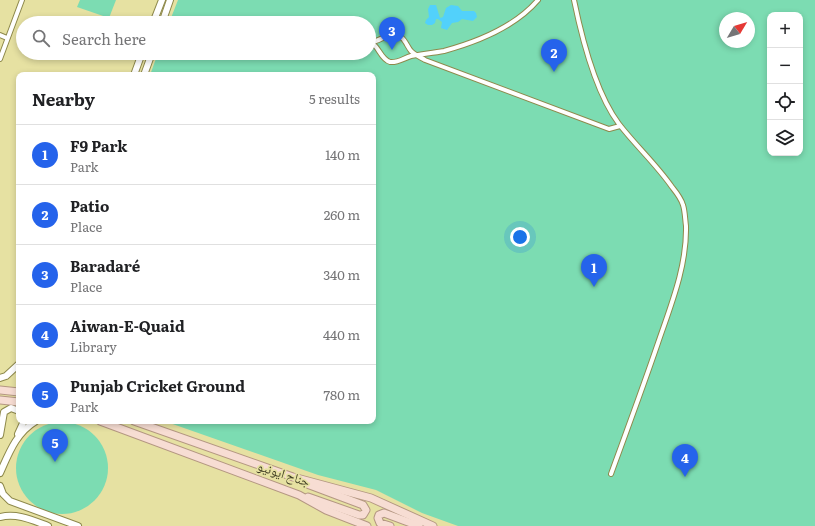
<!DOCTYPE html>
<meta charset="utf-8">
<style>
:root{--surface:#fff;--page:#f6f6f6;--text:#202124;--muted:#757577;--line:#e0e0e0;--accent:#2563eb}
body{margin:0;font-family:Literata,"Noto Naskh Arabic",serif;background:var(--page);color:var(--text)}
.controls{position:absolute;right:12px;top:12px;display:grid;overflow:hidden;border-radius:8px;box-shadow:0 2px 6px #0003}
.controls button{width:36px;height:36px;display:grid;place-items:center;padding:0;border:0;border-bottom:1px solid var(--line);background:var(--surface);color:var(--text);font:20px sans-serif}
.compass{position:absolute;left:719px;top:12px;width:36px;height:36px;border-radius:50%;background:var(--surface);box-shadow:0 2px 6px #0003;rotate:52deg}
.you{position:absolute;left:520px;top:237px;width:14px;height:14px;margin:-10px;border:3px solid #fff;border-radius:50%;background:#1a73e8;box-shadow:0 0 0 6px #1a73e833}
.badge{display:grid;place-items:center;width:26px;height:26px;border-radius:50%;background:var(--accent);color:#fff;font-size:13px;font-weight:700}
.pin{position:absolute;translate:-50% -33px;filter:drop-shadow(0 1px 2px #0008)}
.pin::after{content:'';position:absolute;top:21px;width:14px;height:12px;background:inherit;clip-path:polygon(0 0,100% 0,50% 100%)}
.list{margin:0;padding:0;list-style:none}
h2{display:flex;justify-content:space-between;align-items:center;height:52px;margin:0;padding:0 16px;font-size:17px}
h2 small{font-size:13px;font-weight:400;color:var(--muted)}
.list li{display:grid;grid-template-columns:26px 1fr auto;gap:12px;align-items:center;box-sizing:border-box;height:60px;padding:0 16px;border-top:1px solid var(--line)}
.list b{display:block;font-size:15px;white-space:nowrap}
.list p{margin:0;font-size:13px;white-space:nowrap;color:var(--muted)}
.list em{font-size:13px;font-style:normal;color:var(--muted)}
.icon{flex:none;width:22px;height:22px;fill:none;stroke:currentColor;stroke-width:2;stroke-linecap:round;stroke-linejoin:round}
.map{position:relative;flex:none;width:815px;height:526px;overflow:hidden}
.search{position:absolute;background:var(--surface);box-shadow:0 2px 6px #0003;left:16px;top:16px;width:360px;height:44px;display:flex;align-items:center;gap:10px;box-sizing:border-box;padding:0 14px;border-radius:22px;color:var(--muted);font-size:15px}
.panel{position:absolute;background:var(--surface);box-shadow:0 2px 6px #0003;left:16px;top:72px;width:360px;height:352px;border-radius:8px}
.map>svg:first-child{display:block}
</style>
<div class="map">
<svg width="815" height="526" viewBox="0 0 815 526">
<rect width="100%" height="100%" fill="#e6e1a2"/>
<g fill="#7cdcb2" fill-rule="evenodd">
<polygon points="80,0 116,0 109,18 77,7"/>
<path d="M178 0H815V526H458L422 513 376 490 318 475 164 421H373V75H150L158 53H369V23H169ZM770 15H800V153H770ZM725 18H749V42H725Z"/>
<circle cx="62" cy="468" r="46"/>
</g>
<polygon fill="#52d1fb" points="430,5 436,5 440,18 443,17 446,8 451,5 458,6 462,11 474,11 476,13 477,17 473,21 462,19 458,22 452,23 447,30 441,28 442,22 438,19 436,19 435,23 432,25 428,25 425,23 426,20 429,17 428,9"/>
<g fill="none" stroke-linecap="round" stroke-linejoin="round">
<defs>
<g id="street">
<path d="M574 0C582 39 595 92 619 124 636 146 656 164 672 187 676 192 681 198 683 205 685 211 685 219 686 226 687 266 671 305 658 343 643 387 627 430 611 474"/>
<polyline points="0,35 7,38"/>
<path d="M369 41C379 45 380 59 390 62 398 63 404 58 411 56 422 54 433 53 444 51 477 42 515 27 538 0"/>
<path d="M372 42C379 41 386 35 393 35 404 34 406 45 411 51 415 55 420 57 425 60L609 129 620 126"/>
<polyline points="0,59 22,0"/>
</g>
<g id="secondary">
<polyline points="153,23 162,0"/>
<polyline points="162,23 170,0"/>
<polyline points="134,75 142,53"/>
<polyline points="144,75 152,53"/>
<polyline points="0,378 6,376 19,364"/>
<polyline points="18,434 24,421"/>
<polyline points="0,435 4,412 11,408 19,411"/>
<path d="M0 473C9 453 16 433 36 421"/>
<polyline points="0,486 3,494 10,501 78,526"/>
<path d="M0 517C17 513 32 520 48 526"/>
</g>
<g id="primary">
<polyline points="0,390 19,392"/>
<polyline points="0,400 19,402"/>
<polyline points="100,421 299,495 326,510 367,526"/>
<polyline points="134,421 293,477 371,498 433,526"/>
<polyline points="307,484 363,505 366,510 363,515 359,515 308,497"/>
<polyline points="390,526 380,523 378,518 379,515 384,513 419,526"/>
</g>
</defs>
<use href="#street" stroke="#8e894c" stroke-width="6"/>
<use href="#secondary" stroke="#8e894c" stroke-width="8"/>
<use href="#primary" stroke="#b49782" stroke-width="9"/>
<use href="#street" stroke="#fff" stroke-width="4"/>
<use href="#secondary" stroke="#fff" stroke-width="6"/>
<use href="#primary" stroke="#f7ddd3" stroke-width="7"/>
</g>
<g text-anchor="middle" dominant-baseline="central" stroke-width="3.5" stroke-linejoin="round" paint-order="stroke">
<g font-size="13" fill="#403e24" stroke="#e6e1a2">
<text transform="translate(284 473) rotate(18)">جناح ایونیو</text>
</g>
</g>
</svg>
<div class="controls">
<button>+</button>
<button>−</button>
<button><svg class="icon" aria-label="locate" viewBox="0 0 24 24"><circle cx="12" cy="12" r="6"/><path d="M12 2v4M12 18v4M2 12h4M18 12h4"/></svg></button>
<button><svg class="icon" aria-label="layers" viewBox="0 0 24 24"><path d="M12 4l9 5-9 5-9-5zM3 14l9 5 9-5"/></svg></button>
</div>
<svg class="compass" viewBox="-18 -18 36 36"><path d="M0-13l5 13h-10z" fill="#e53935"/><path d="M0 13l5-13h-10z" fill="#757577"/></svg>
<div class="you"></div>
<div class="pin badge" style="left:594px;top:287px">1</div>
<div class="pin badge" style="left:554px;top:72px">2</div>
<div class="pin badge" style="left:392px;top:50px">3</div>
<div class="pin badge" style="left:685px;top:477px">4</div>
<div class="pin badge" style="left:55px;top:462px">5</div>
<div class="search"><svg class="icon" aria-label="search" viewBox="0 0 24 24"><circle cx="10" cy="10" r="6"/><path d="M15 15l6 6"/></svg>Search here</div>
<section class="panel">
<h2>Nearby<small>5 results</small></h2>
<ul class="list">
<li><span class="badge">1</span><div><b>F9 Park</b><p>Park</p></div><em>140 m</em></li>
<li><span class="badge">2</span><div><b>Patio</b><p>Place</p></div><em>260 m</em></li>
<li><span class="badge">3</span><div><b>Baradaré</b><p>Place</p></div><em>340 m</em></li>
<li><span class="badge">4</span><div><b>Aiwan-E-Quaid</b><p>Library</p></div><em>440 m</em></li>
<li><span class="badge">5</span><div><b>Punjab Cricket Ground</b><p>Park</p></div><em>780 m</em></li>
</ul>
</section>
</div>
